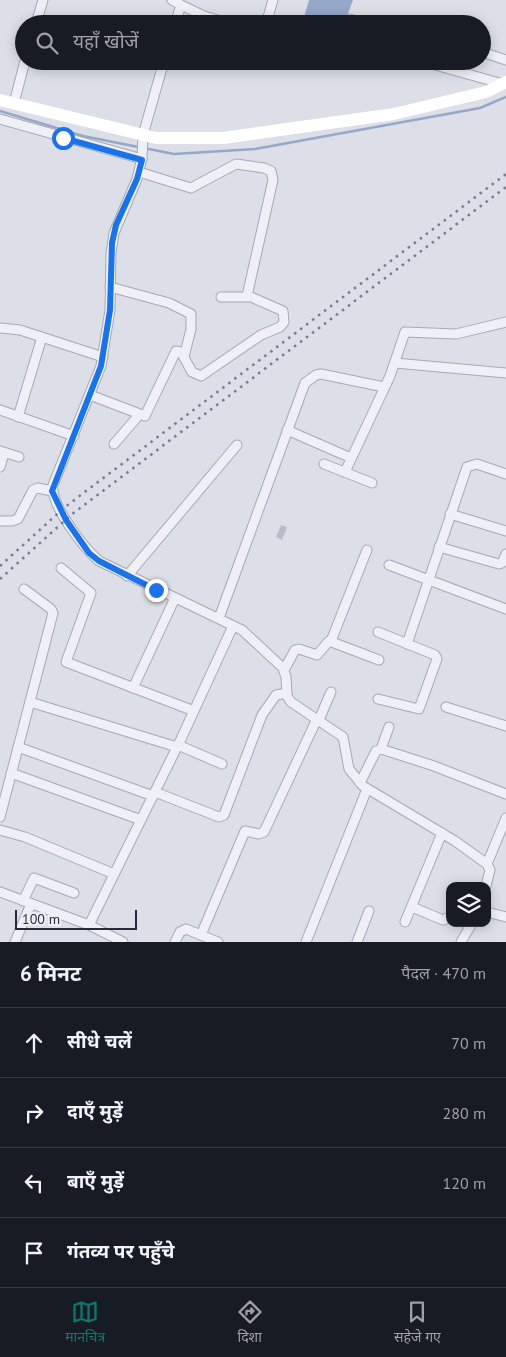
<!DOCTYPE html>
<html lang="hi">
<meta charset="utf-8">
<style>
:root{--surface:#171b24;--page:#20242c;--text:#f1f3f6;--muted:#9ea1a6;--line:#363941;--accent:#0f766e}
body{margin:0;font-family:"PT Sans","Noto Sans Devanagari",sans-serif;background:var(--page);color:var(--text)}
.controls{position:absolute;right:15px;bottom:15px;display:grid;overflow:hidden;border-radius:10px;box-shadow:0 2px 12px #0003}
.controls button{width:45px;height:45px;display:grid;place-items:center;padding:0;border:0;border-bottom:1px solid var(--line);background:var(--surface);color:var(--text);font:25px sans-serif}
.scale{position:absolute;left:15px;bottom:12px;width:122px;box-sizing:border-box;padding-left:5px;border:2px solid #252b3d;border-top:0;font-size:14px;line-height:18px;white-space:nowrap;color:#252b3d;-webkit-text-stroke:4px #ebeef4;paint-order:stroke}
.stop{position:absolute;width:15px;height:15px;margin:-11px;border:4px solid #1a73e8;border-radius:50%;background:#fff}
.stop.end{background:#1a73e8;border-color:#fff;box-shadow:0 1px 5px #0008}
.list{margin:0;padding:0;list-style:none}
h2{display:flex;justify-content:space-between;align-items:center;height:65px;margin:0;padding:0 20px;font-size:21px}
h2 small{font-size:16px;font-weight:400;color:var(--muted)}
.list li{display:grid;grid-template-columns:32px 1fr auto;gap:15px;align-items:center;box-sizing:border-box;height:70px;padding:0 20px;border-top:1px solid var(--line)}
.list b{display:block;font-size:19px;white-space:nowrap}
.list em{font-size:16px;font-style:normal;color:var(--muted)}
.icon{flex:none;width:28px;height:28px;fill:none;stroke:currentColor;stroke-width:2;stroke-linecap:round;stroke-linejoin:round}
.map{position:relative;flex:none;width:506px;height:942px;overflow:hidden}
.search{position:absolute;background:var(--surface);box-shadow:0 2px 12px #0003;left:15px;right:15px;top:15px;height:55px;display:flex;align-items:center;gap:12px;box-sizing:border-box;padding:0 18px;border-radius:28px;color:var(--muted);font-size:19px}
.sheet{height:345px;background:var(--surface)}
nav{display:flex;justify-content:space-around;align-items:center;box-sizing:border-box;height:70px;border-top:1px solid var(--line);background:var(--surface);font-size:14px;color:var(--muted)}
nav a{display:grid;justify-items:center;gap:2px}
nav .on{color:var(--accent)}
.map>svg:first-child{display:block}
</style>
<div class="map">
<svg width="506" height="942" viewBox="0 0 506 942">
<rect width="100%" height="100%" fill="#dcdfe7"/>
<polygon fill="#95a8c8" points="309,0 353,0 344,24 302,24"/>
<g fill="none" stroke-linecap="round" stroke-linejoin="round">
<polyline stroke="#95a8c8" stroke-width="2.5" points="0,111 83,136 174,154 255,149 480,108 506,97"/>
</g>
<polygon fill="#b9bdca" points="281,525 287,527 282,540 276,537"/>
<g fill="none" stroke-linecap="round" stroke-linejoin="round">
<defs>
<g id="street">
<polyline points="172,0 181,5 175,24"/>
<polyline points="181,5 204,16 231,24"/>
<polyline points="350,19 365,24"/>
<polyline points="36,24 43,0"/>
<polyline points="266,24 273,0"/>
<polyline points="482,52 506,60"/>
<path d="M164 61 143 135 142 158 137 179 114 233 111 253 110 310 101 366 53 485C50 505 84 548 99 561L242 630 283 668 286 677 287 696 291 702 343 737 349 769 363 786 455 841 487 864 490 870 486 886"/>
<polyline points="421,61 503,84"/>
<polyline points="14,103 25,61"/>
<polyline points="0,119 142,159"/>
<polyline points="139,172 191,188 236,164 264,168 271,171 273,180 247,296"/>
<polyline points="110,287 169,303 191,314 191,329 184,357"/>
<polyline points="0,328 20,330 103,357"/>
<polyline points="395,363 506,373"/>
<polyline points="90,395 145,416 176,351 181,352 192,372 201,376 261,335 280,327 284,322 283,311 251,297 221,297"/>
<polyline points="0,410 74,436"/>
<polyline points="18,417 42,337"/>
<polyline points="287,430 351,458"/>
<polyline points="114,444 139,415"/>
<polyline points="0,451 19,457"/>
<polyline points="324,464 372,483"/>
<polyline points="0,467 4,453"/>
<polyline points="345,472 390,376 405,332 456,334 506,322"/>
<polyline points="450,514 506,531"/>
<polyline points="0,521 12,521 18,519 33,490 38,488 52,491"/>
<polyline points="439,547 499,564 502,563 506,554"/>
<polyline points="389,565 506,609"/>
<polyline points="61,568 91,593 66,662 194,711"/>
<polyline points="127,576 237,445"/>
<polyline points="219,618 305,383 316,375 321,374 384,387"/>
<polyline points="378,632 435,655 437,659 419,709 378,699"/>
<polyline points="331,641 367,550"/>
<polyline points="407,644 467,467 477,464 506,474"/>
<polyline points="284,670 295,650 299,649 317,655 329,641 379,660"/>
<polyline points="133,688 175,598"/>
<polyline points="30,702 177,747"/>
<polyline points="446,707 506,726"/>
<polyline points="318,722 331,692"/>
<polyline points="178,745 222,764"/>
<polyline points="18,747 153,796"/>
<polyline points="381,749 389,727"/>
<polyline points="11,773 141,820"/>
<polyline points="360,783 376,751 381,749 434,766 506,794"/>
<polyline points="155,792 219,817 224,815 262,715 276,695 287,693"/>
<polyline points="0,817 53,613 51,609 24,589"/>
<polyline points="0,830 25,837 114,874"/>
<polyline points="487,864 506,818"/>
<polyline points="0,892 89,925 123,942"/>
<polyline points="23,901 34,878 74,893"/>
<polyline points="412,907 443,920 450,917"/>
<polyline points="487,912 506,917"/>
<polyline points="405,922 442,833"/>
<polyline points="89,925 181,739 233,626"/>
<polyline points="201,935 245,831 259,834 264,832 316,721"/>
<polyline points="15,942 31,904"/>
<polyline points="175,942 180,932 186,929 218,942"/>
<polyline points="306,942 367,789"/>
<polyline points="357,942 369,911"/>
<polyline points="461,942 472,923"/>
</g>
</defs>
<use href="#street" stroke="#a5a9b4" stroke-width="11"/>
<use href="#street" stroke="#eff0f5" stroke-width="9"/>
<polyline stroke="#fff" stroke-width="12" points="0,100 156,138 223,138 394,114 486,92 506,82"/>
<g stroke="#757c91" stroke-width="2.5" stroke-dasharray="2.5 5" stroke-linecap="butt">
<polyline points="0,566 65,507 506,174"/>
<polyline points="0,579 71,515 506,187"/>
</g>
</g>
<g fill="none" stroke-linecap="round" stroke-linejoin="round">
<polyline stroke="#1a73e8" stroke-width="6" points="63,138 142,160 137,179 116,225 112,243 110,310 101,366 52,491 66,520 89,553 99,561 156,590"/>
</g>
</svg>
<div class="controls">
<button><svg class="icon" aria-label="layers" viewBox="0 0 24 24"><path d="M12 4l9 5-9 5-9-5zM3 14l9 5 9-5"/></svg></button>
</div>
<div class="scale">100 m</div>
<div class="stop" style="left:63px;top:138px"></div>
<div class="stop end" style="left:156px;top:590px"></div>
<div class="search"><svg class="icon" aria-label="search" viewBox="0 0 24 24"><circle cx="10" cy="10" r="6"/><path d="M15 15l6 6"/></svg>यहाँ खोजें</div>
</div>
<section class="sheet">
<h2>6 मिनट<small>पैदल · 470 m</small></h2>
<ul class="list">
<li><svg class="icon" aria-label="ahead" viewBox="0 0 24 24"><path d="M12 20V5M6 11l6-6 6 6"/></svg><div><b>सीधे चलें</b></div><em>70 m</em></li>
<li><svg class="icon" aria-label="right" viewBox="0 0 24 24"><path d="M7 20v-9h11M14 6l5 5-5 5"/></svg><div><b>दाएँ मुड़ें</b></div><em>280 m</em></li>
<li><svg class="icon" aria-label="left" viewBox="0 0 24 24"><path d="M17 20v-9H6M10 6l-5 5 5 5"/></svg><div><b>बाएँ मुड़ें</b></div><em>120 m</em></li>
<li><svg class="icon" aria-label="arrive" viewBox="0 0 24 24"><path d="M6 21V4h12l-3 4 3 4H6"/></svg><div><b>गंतव्य पर पहुँचे</b></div></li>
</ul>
</section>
<nav>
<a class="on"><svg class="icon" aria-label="map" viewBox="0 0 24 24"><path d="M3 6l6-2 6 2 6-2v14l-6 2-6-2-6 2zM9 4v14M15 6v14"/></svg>मानचित्र</a>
<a><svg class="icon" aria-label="directions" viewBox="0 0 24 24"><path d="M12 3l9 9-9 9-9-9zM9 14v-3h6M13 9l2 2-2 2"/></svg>दिशा</a>
<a><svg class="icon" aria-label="saved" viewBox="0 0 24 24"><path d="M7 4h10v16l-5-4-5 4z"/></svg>सहेजे गए</a>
</nav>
